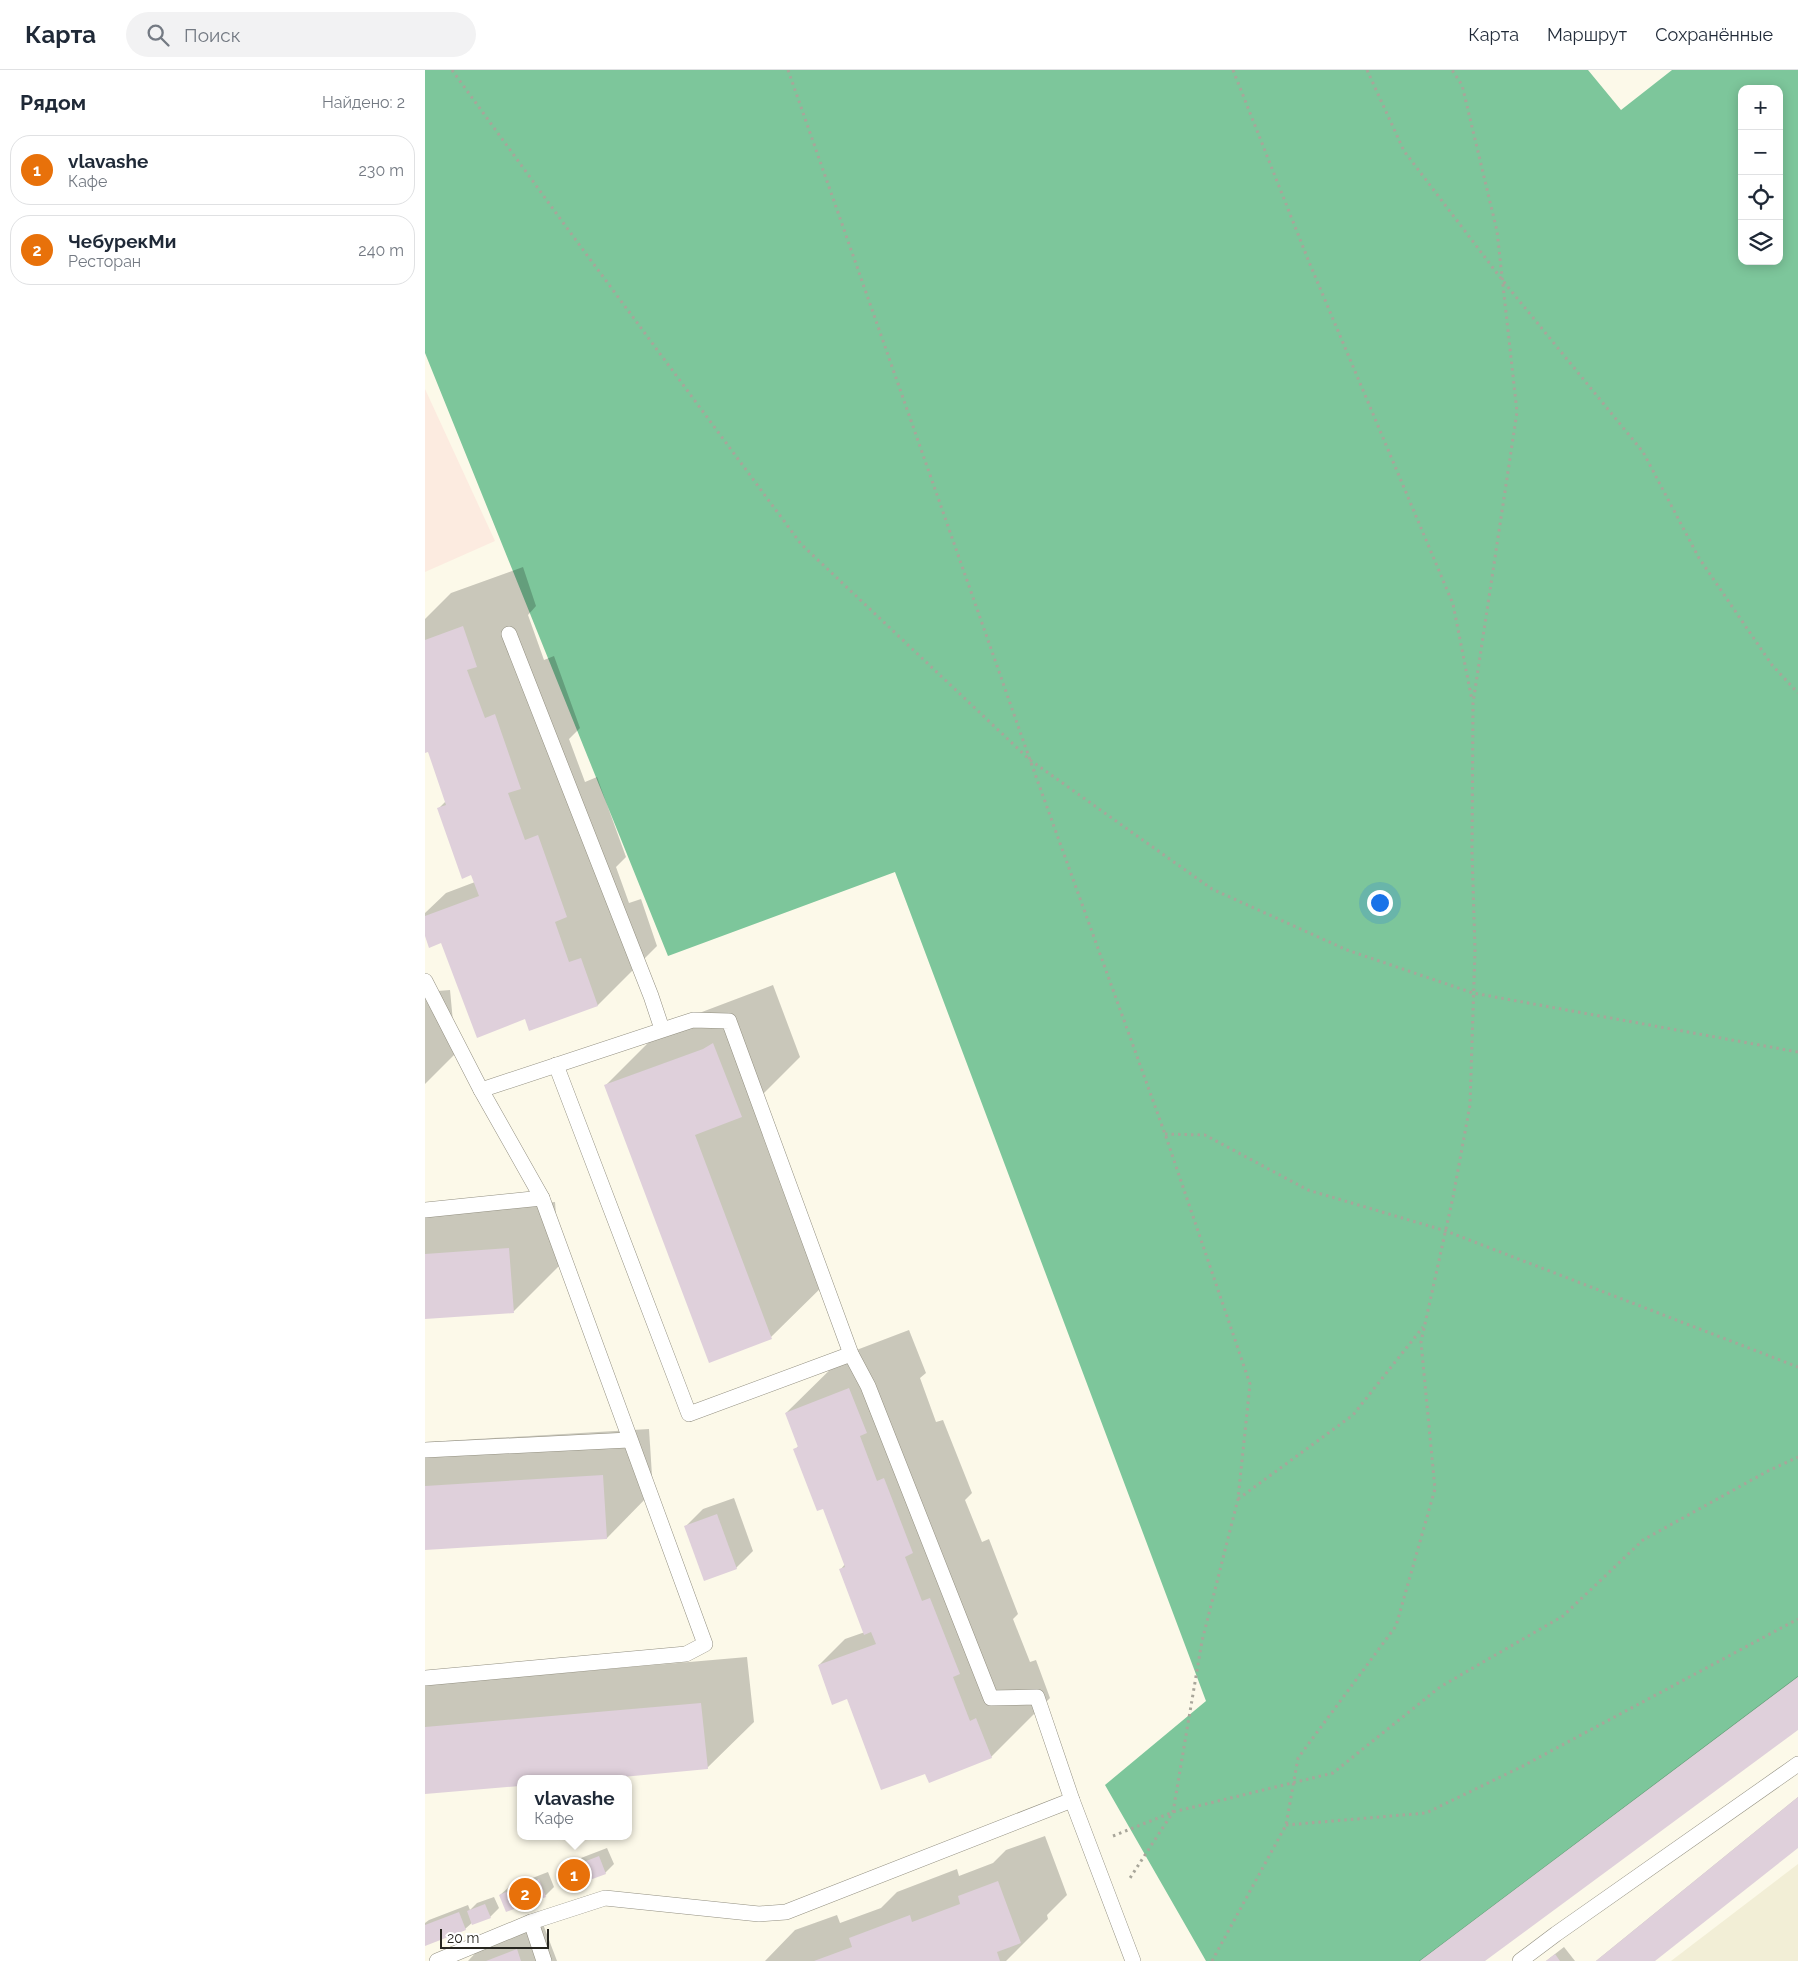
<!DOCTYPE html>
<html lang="ru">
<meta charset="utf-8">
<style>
:root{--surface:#fff;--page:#f2f2f3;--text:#1f2937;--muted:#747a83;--line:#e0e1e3;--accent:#0f766e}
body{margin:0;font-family:Raleway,sans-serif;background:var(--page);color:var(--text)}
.controls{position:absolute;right:15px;top:15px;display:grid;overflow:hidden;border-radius:10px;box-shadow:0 2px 12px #0003}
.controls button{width:45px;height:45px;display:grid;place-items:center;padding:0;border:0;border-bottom:1px solid var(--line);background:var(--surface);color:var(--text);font:25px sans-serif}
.scale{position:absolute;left:15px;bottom:12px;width:109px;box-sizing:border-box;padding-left:5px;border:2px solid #26251f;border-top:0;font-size:14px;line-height:18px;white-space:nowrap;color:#26251f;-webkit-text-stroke:4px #fff;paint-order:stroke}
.you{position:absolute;left:954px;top:832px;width:18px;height:18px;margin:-12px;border:4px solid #fff;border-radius:50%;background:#1a73e8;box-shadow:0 0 0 8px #1a73e833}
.badge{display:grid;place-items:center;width:32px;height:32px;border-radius:50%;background:var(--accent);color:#fff;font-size:16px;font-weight:700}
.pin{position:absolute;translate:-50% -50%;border:2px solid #fff;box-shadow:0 1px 5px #0006}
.popup{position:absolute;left:92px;top:1705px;width:115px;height:65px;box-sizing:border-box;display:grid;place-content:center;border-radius:10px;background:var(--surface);filter:drop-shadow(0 1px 4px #0005);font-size:16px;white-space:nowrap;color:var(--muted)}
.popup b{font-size:19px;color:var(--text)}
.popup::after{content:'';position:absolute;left:50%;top:100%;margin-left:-10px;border:10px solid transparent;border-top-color:var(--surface)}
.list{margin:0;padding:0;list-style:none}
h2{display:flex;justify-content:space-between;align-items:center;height:65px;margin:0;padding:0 20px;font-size:21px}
h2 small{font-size:16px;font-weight:400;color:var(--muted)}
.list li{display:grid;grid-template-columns:32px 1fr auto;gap:15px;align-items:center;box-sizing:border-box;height:70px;margin:0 10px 10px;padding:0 10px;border:1px solid var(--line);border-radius:20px}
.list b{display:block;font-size:19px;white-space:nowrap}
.list p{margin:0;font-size:16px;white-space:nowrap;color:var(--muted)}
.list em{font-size:16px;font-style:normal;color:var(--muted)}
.icon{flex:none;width:28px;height:28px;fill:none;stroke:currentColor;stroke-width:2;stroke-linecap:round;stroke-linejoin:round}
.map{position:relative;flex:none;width:1373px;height:1891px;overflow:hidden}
header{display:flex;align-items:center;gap:30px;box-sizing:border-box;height:70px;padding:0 25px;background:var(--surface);border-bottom:1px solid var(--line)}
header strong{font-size:24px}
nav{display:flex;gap:28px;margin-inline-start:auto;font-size:18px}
.search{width:350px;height:45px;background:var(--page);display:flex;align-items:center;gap:12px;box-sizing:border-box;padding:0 18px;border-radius:28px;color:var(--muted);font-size:19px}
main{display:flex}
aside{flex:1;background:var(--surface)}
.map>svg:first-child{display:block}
</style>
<header>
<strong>Карта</strong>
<div class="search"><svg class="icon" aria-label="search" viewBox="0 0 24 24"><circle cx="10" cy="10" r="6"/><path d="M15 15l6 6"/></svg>Поиск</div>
<nav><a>Карта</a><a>Маршрут</a><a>Сохранённые</a></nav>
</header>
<main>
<aside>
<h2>Рядом<small>Найдено: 2</small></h2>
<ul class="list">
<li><span class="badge" style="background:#e8710a">1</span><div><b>vlavashe</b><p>Кафе</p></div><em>230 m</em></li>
<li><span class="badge" style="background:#e8710a">2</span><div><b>ЧебурекМи</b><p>Ресторан</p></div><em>240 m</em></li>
</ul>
</aside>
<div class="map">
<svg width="1373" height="1891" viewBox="0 0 1373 1891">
<rect width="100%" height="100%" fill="#fcf9e9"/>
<polygon fill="#f2eed6" points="1373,1794 1373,1891 1246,1891"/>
<polygon fill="#fcebe0" points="0,319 70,471 0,502"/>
<path fill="#7dc69b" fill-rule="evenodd" d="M0 0H1163L1196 40 1247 0H1373V1607L995 1891H781L680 1715 781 1631 470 802 243 886 0 283ZM1317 19H1354V191H1317Z"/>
<g fill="#0003">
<polygon points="98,497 111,536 103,545 119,590 129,586 155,658 144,669 160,712 172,707 201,787 191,797 204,833 216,829 232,876 173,935 105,960 100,947 16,872 0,863 0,843 21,823 50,812 14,738 21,731 3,680 0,681 0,549 26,523"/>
<polygon points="348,915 375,987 337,1025 406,1208 346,1267 181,1015 240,956"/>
<polygon points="25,920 31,983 0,1014 0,922"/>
<polygon points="130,1132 135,1195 89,1241 0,1248 0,1141"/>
<polygon points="484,1260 501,1303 495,1308 511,1352 518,1350 547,1423 540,1430 557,1472 564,1469 593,1544 588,1549 605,1592 611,1590 625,1628 566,1687 501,1702 423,1627 394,1595 420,1569 440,1562 416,1499 420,1494 399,1437 370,1380 374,1375 361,1343 421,1284"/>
<polygon points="224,1359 228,1421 182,1468 0,1479 0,1372"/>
<polygon points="309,1428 328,1481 311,1498 260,1457 278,1439"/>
<polygon points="322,1587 329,1652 282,1698 95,1709 95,1715 0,1723 0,1615"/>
<polygon points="1373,1606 1373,1659 1058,1891 994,1891"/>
<polygon points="1373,1727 1373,1777 1228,1891 1171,1891"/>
<polygon points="620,1766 642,1825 622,1845 623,1849 581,1891 340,1891 370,1860 412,1845 415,1853 456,1838 472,1822 532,1799 534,1806 568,1793 581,1780"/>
<polygon points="182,1778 189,1794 180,1803 135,1802 143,1793"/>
<polygon points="123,1802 129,1817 120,1826 75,1825 84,1817"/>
<polygon points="69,1827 74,1838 65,1847 48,1852 40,1859 0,1871 0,1853 4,1850 43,1835 45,1840 52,1833"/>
<polygon points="118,1854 132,1891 43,1891 55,1878"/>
<polygon points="1139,1877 1150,1891 1121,1891"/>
</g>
<g fill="#dfd0db">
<polygon points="38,556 52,597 42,600 60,648 70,644 96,719 83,723 100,770 113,765 142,847 130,852 144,892 156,888 173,936 104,961 100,949 52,968 16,873 4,878 0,866 0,846 54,826 46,805 37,809 12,738 21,735 3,682 0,683 0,570"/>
<polygon points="288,973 317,1047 270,1065 347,1269 284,1293 179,1015 278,979"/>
<polygon points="84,1178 89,1243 0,1249 0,1184"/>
<polygon points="424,1318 442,1363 435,1366 452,1411 459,1408 488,1483 480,1487 497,1531 505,1528 535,1604 528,1607 545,1651 551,1648 567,1688 504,1713 500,1704 456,1720 422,1629 407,1635 393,1595 451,1574 446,1562 439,1565 414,1499 420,1497 398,1439 392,1441 368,1379 373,1377 360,1343"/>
<polygon points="178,1405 182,1469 0,1480 0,1416"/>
<polygon points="292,1444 312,1499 279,1511 259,1456"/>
<polygon points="1373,1607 1373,1660 1060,1891 995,1891"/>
<polygon points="276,1633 283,1699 176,1709 95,1709 95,1716 0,1724 0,1657"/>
<polygon points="1373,1727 1373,1778 1230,1891 1171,1891"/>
<polygon points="174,1786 181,1804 140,1819 133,1802"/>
<polygon points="114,1809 121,1827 81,1842 74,1825"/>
<polygon points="573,1811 596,1873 572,1882 575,1891 389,1891 427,1877 424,1868 485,1845 487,1852 535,1834 533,1826"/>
<polygon points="60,1834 66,1848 47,1855 42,1841"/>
<polygon points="34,1842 41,1860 0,1876 0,1855"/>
<polygon points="92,1879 96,1891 61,1891"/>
<polygon points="1130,1884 1135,1891 1121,1891"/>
</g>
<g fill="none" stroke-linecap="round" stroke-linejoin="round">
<defs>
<g id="lane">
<polyline points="84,564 226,926 237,959"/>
<polyline points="0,911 56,1020 117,1128 280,1574 261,1584 0,1608"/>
<polyline points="131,995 264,1344 426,1284"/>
<polyline points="56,1020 268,950 304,951 426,1284 443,1316 566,1628 612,1627 647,1730 708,1891"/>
<polyline points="0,1140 117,1128"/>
<polyline points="0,1380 204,1370"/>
<polyline points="106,1852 119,1891"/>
<polyline points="12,1891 106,1852 180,1828 334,1844 361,1842 647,1730"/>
<polyline points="1095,1891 1131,1864 1373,1694"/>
</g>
</defs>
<use href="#lane" stroke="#928f80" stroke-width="16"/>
<g stroke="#a8a69a" stroke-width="3" stroke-dasharray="2.5 4" stroke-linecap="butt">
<polyline points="27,0 139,154 376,474 605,690 787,819 922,880 1048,923 1373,982"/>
<polyline points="363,0 605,690 740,1064 825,1314 813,1429 777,1571 748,1742 705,1808"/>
<polyline points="808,0 884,192 1028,534 1047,630"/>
<polyline points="942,0 979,81 1078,211 1218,382 1274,488 1347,595 1373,623"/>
<polyline points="740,1064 780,1065 883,1120 1021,1161 1373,1297"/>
<polyline points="813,1429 928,1345 998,1257"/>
<polyline points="861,1755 1001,1743 1096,1697 1373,1549"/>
<polyline points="688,1766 748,1742 908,1703 1015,1617 1138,1546 1218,1470 1343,1401 1373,1387"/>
<polyline points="787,1891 861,1755 873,1688 971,1556 1010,1419 996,1272 1028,1127 1045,1035 1050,880 1047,782 1048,633 1092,342 1072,161 1037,15 1027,0"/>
</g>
<use href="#lane" stroke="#fff" stroke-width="15"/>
</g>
</svg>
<div class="controls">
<button>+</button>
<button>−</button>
<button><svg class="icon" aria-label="locate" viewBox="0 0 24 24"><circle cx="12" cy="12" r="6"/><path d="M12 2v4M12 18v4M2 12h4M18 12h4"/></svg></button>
<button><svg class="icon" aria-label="layers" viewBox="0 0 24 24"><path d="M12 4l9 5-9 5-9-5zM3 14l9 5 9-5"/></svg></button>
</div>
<div class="scale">20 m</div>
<div class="you"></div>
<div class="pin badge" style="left:149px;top:1805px;background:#e8710a">1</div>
<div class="popup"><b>vlavashe</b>Кафе</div>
<div class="pin badge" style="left:100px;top:1824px;background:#e8710a">2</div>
</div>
</main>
